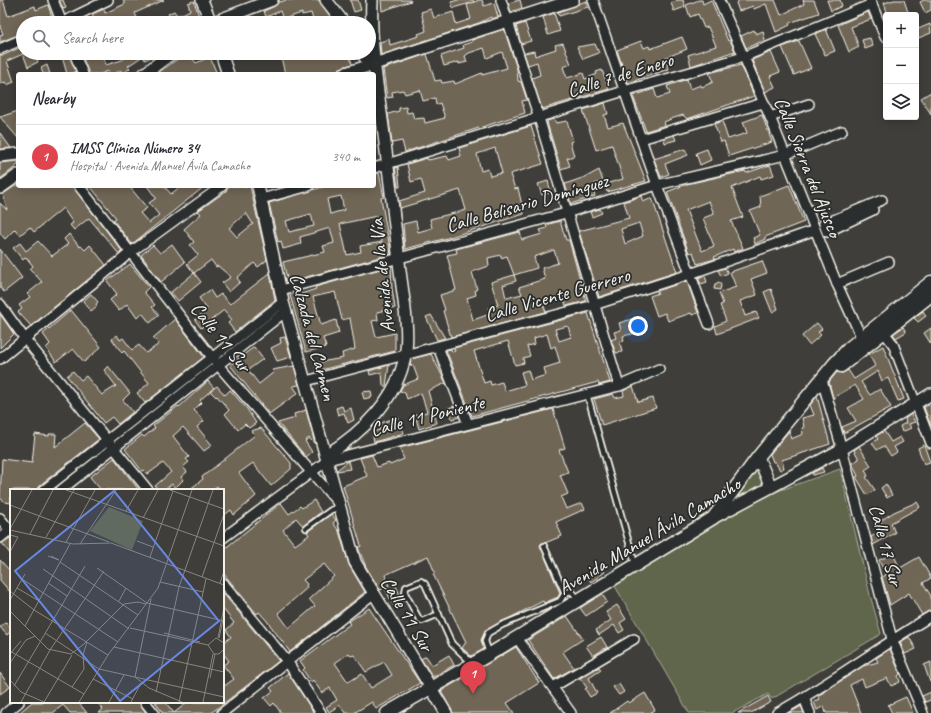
<!DOCTYPE html>
<meta charset="utf-8">
<style>
:root{--surface:#fff;--page:#f2f2f3;--text:#2b2b33;--muted:#7c7c81;--line:#e1e1e2;--accent:#0b8043}
body{margin:0;font-family:Caveat,sans-serif;background:var(--page);color:var(--text)}
.controls{position:absolute;right:12px;top:12px;display:grid;overflow:hidden;border-radius:4px;box-shadow:0 2px 10px #0003}
.controls button{width:36px;height:36px;display:grid;place-items:center;padding:0;border:0;border-bottom:1px solid var(--line);background:var(--surface);color:var(--text);font:20px sans-serif}
.you{position:absolute;left:638px;top:326px;width:14px;height:14px;margin:-10px;border:3px solid #fff;border-radius:50%;background:#1a73e8;box-shadow:0 0 0 6px #1a73e833}
.badge{display:grid;place-items:center;width:26px;height:26px;border-radius:50%;background:var(--accent);color:#fff;font-size:13px;font-weight:700}
.pin{position:absolute;translate:-50% -33px;filter:drop-shadow(0 1px 2px #0008)}
.pin::after{content:'';position:absolute;top:21px;width:14px;height:12px;background:inherit;clip-path:polygon(0 0,100% 0,50% 100%)}
.list{margin:0;padding:0;list-style:none}
h2{display:flex;justify-content:space-between;align-items:center;height:52px;margin:0;padding:0 16px;font-size:17px}
h2 small{font-size:13px;font-weight:400;color:var(--muted)}
.list li{display:grid;grid-template-columns:26px 1fr auto;gap:12px;align-items:center;box-sizing:border-box;height:64px;padding:0 16px;border-top:1px solid var(--line)}
.list b{display:block;font-size:15px;white-space:nowrap}
.list p{margin:0;font-size:13px;white-space:nowrap;color:var(--muted)}
.list em{font-size:13px;font-style:normal;color:var(--muted)}
.icon{flex:none;width:22px;height:22px;fill:none;stroke:currentColor;stroke-width:2;stroke-linecap:round;stroke-linejoin:round}
.map{position:relative;flex:none;width:931px;height:713px;overflow:hidden}
.search{position:absolute;background:var(--surface);box-shadow:0 2px 10px #0003;left:16px;top:16px;width:360px;height:44px;display:flex;align-items:center;gap:10px;box-sizing:border-box;padding:0 14px;border-radius:22px;color:var(--muted);font-size:15px}
.panel{position:absolute;background:var(--surface);box-shadow:0 2px 10px #0003;left:16px;top:72px;width:360px;height:116px;border-radius:4px}
.map>svg:first-child{display:block}
</style>
<div class="map">
<svg width="931" height="713" viewBox="0 0 931 713">
<rect width="100%" height="100%" fill="#3f3e3a"/>
<filter id="ink" filterUnits="userSpaceOnUse"><feTurbulence type="fractalNoise" baseFrequency=".025" numOctaves="2"/><feDisplacementMap in="SourceGraphic" scale="8" xChannelSelector="R" yChannelSelector="G"/><feConvolveMatrix kernelMatrix="1 2 1 2 8 2 1 2 1" color-interpolation-filters="sRGB"/></filter>
<g filter="url(#ink)">
<g fill="#60664c" stroke="#aaac9a">
<polygon points="758,466 766,485 725,507"/>
<polygon points="840,469 870,595 881,634 772,699 768,694 732,713 689,713 612,581 767,495"/>
</g>
<g fill="#706657" stroke="#f4f1e8" fill-rule="evenodd">
<polygon points="0,0 3,0 8,16 35,6 36,10 48,5 52,17 40,21 40,23 23,23 23,33 0,42 0,35 3,34 0,27"/>
<polygon points="59,0 63,0 66,8 63,9"/>
<polygon points="123,0 164,0 135,13 139,23 95,23 92,14 104,9 105,13 125,4"/>
<polygon points="279,0 280,2 286,0 319,0 332,19 325,20 326,23 314,23 311,13 302,15 302,13 283,19 280,11 266,17 264,11 275,6"/>
<polygon points="350,0 358,0 361,10 354,12"/>
<polygon points="381,0 410,0 411,1 382,11"/>
<polygon points="458,0 473,0 474,2 453,8 451,2"/>
<polygon points="479,0 482,0 484,6 494,3 498,17 492,19 491,17 479,23 381,55 380,42 389,39 390,45 419,36 418,34 426,31 421,12 431,9 434,18 453,12 456,24 471,19 467,5"/>
<polygon points="520,0 522,8 511,12 508,3"/>
<polygon points="678,0 683,0 685,7 674,11 671,3"/>
<polygon points="699,0 702,0 703,4 711,0 728,41 730,40 735,51 691,66 688,55 716,46 708,27 704,28 698,14 690,17 686,5"/>
<polygon points="740,0 775,0 781,15 804,4 803,0 814,0 819,13 789,23 790,25 776,32 766,4 754,9 753,6 739,11 736,3"/>
<polygon points="827,0 840,0 842,6 831,11"/>
<polygon points="894,0 904,0 909,15 888,15 884,3"/>
<polygon points="924,0 931,0 931,10 925,13 920,2"/>
<polygon points="194,1 200,19 188,23 173,23 168,14 174,11 177,15 180,15 190,10 188,3"/>
<polygon points="586,1 588,7 559,16 557,12"/>
<polygon points="868,12 871,19 851,27 859,47 849,52 838,25"/>
<polygon points="554,13 560,31 548,35 543,17"/>
<polygon points="250,16 251,23 240,23 239,20"/>
<polygon points="525,23 531,41 521,44 516,26"/>
<polygon points="930,24 931,33 916,39 916,30"/>
<polygon points="504,29 517,69 518,81 521,82 527,100 522,101 525,113 405,152 402,141 392,143 388,114 399,111 399,108 406,107 407,113 412,112 414,119 424,118 425,123 445,118 440,103 436,105 435,98 423,101 420,90 405,94 403,90 392,92 393,97 387,98 383,69 427,54 435,81 441,80 442,83 454,81 455,84 482,73 482,75 507,68 502,52 487,58 484,48 469,53 465,56 467,62 459,64 459,62 444,66 441,56 464,48 463,45 472,42 472,40"/>
<polygon points="826,29 835,51 825,55 815,34"/>
<polygon points="754,30 756,34 763,31 765,40 746,48 741,36"/>
<polygon points="682,37 687,49 665,58 669,69 628,83 617,50 641,41 644,48 649,46 650,49"/>
<polygon points="870,38 873,46 865,49 862,40"/>
<polygon points="799,41 811,68 794,75 782,47"/>
<polygon points="563,43 571,64 563,67 567,78 583,73 585,79 597,74 596,72 602,70 609,89 542,109 532,78 540,75 537,62 528,65 524,53 534,51 535,56 556,49 555,45"/>
<polygon points="595,44 599,53 583,59 577,47"/>
<polygon points="23,46 23,53 35,53 38,62 28,67 23,54 7,61 14,82 7,85 5,82 0,84 0,55 4,55"/>
<polygon points="771,52 780,72 770,76 775,87 765,92 752,60"/>
<polygon points="61,53 68,53 76,72 67,74"/>
<polygon points="81,53 83,55 88,53 102,53 106,65 122,60 132,53 159,53 145,60 143,56 128,66 130,68 124,73 120,70 114,74 110,74 108,71 100,74 89,74"/>
<polygon points="179,53 188,53 196,63 210,57 217,74 160,74 159,72 179,58"/>
<polygon points="280,53 334,53 335,55 349,53 352,64 340,68 336,74 334,74 334,71 325,74 285,74"/>
<polygon points="47,65 50,74 43,74 41,68"/>
<polygon points="741,65 754,96 687,119 683,115 671,119 664,122 665,125 646,131 633,96 654,89 657,98 670,94 667,86 687,79 690,89 701,85 702,87 713,82 709,73"/>
<polygon points="931,92 931,114 921,98"/>
<polygon points="605,103 608,114 604,115 608,127 623,123 646,181 607,192 605,184 623,179 612,145 596,150 583,110"/>
<polygon points="18,111 18,138 0,117"/>
<polygon points="762,115 772,142 729,156 724,141 721,142 714,124 722,121 728,139 747,133 743,122"/>
<polygon points="554,119 556,123 567,121 573,141 570,142 574,156 567,158 570,166 561,169 548,126 547,121"/>
<path d="M531 126 543 164 510 174 515 189 518 188 524 214 447 238 405 249 403 224 416 221 418 232 432 228 430 219 466 210 460 190 400 208 399 201 425 193 421 179 411 182 407 164 427 158 428 160 447 156 449 160 461 156 459 148ZM495 148 502 173 490 176 488 169 481 171 477 154Z"/>
<polygon points="0,133 11,148 0,149"/>
<polygon points="674,135 676,140 665,143 664,138"/>
<polygon points="685,149 688,155 665,164 669,174 661,177 654,159"/>
<polygon points="707,149 711,160 700,165 696,153"/>
<polygon points="18,161 18,165 0,179 0,163"/>
<path d="M770 165 774 175 761 179 760 176 732 188 743 217 731 221 743 248 734 252 733 249 714 257 715 259 697 264 693 252 689 253 667 192 687 184 745 171 746 173ZM709 201 714 214 703 218 714 246 702 251 686 210Z"/>
<polygon points="398,167 400,187 398,187 395,168"/>
<polygon points="599,170 603,181 592,185 595,196 571,204 565,184 588,176"/>
<path d="M379 173 384 197 381 198 391 254 288 282 283 262 325 252 323 246 334 243 332 235 330 228 300 237 301 244 283 249 281 241 278 242 269 203 326 186H374V174ZM341 196 344 210 330 214 327 199ZM311 214 314 226 289 232 286 221ZM377 216 382 242 360 246 361 252 347 255 340 224Z"/>
<polygon points="548,181 551,193 542,195 538,184"/>
<polygon points="18,184 18,186 72,186 122,251 119,254 89,218 74,230 70,225 73,223 63,208 34,232 30,227 20,235 15,229 5,239 0,233 0,203 7,210 3,194"/>
<polygon points="789,185 804,222 765,237 765,239 755,244 753,238 760,235 750,211 761,207 760,196"/>
<polygon points="90,186 129,186 147,208 140,213 149,223 159,215 149,203 156,198 147,186 164,186 171,194 181,186 205,186 132,244 113,220 116,218"/>
<path d="M228 186H250L267 260 258 267 254 263 237 278 240 282 229 292 222 283 231 277 218 266 216 267 211 260 194 273 187 264 198 255 190 245 194 242 184 229 201 214 198 211 226 191ZM246 213 253 224 237 237 229 228Z"/>
<path d="M641 196 643 202 652 198 677 272 599 297 579 231 629 218 624 202ZM639 223 643 236 625 244 621 229Z"/>
<polygon points="600,209 602,213 592,217 590,212"/>
<path d="M560 221 566 240H569L586 301 566 306 563 295 542 301 546 312 451 337 443 311 445 310 440 295 456 290 447 255 457 253 456 249 520 232 522 240 542 234 540 230 547 228 546 225ZM554 250 558 263 542 268 545 279 519 287 522 294 506 298 503 285 516 281 514 275 537 268 534 257ZM501 255V258L507 256 514 275 491 282 498 305 488 308 490 314 473 320 467 298 476 295 475 290 477 289 472 272 489 266 488 258Z"/>
<polygon points="69,234 80,247 81,246 85,250 90,245 106,265 31,326 18,312 22,309 19,305 30,297 27,294 42,282 30,269 33,266 26,257 23,260 13,248 20,243 26,251 38,241 52,256 68,244 64,239"/>
<polygon points="172,244 185,262 161,282 141,255 153,245 160,253"/>
<polygon points="0,249 22,278 4,292 0,287"/>
<polygon points="762,261 767,273 751,279 757,295 740,301 745,316 756,312 759,318 717,334 715,326 726,321 720,305 723,304 719,293 736,287 730,272"/>
<polygon points="130,264 149,287 144,292 155,305 152,307 159,315 150,323 143,314 141,314 137,318 127,304 119,311 110,300 117,294 107,281"/>
<polygon points="391,266 392,288 395,308 377,312 378,320 372,321 376,337 395,333 395,351 317,371 315,363 343,358 342,353 355,349 350,318 342,320 335,292 313,297 321,325 336,320 339,333 323,338 326,347 306,352 290,295 300,291 301,294 316,289 315,287"/>
<polygon points="725,268 728,273 721,276 718,270"/>
<polygon points="194,273 201,282 178,301 171,292"/>
<polygon points="270,273 275,300 235,332 228,323 232,320 224,310 201,328 195,320 207,309 199,298 210,290 215,298 221,294 230,304"/>
<polygon points="705,276 707,282 701,284 698,278"/>
<polygon points="687,281 698,313 692,315 691,313 668,321 665,313 657,316 650,296 658,293 657,291"/>
<polygon points="719,282 721,285 720,290 714,289 715,284"/>
<polygon points="771,289 778,309 772,312 764,292"/>
<polygon points="91,294 98,302 96,304 97,306 91,311 83,301"/>
<polygon points="71,310 101,347 84,362 73,349 56,362 46,348 50,344 43,334"/>
<polygon points="923,311 926,316 918,322 914,318"/>
<path d="M588 313 610 382 599 385 598 382 472 416 446 350 451 349 452 352 455 351 454 348ZM568 326 571 337 559 341 555 329ZM547 334 551 348 555 346 560 363 544 368 546 375 531 380 528 370 521 372 525 385 505 391 502 382 491 385 490 381 484 383 474 351 508 341 515 365 524 363 523 358 530 356 527 346 535 344 534 338Z"/>
<polygon points="0,314 14,334 0,348"/>
<polygon points="431,315 445,338 437,340 426,317"/>
<polygon points="175,319 204,357 145,403 137,393 149,383 124,351 122,353 112,339 117,335 120,340 123,338 132,350 139,345 146,353 159,344 153,338"/>
<polygon points="632,319 636,333 623,336 624,341 620,342 622,352 616,353 611,340 616,338 614,332 621,330 619,323"/>
<polygon points="817,323 822,329 818,332 821,335 809,345 802,336"/>
<polygon points="903,327 906,332 896,338 893,334"/>
<polygon points="931,328 931,344 924,333"/>
<polygon points="285,337 291,357 277,361 271,348 281,343 280,338"/>
<polygon points="883,346 904,399 898,401 888,378 882,381 878,371 861,382 870,395 880,389 891,407 844,433 842,427 856,421 848,408 864,399 855,385 833,398 829,382 837,372 842,373 848,370 854,379 875,366 869,354"/>
<polygon points="254,347 263,359 248,370 259,384 274,372 272,370 294,366 299,385 293,386 298,393 269,414 230,365"/>
<polygon points="431,354 446,383 428,391 437,423 419,429 415,415 427,412 421,393 407,399 405,393 400,391 403,385 418,379 413,365 410,366 411,359"/>
<polygon points="389,365 386,386 383,386 382,372 370,375 369,371"/>
<polygon points="108,366 130,393 123,400 133,412 118,424 112,417 104,423 67,376 73,371 81,380 86,376 102,395 116,386 104,370"/>
<polygon points="208,381 214,388 200,400 202,402 194,410 204,421 197,427 212,445 204,451 183,427 173,436 189,457 186,459 189,462 183,467 187,472 181,477 183,480 175,488 172,484 164,490 158,490 155,486 171,472 163,463 148,474 144,470 142,471 125,449 142,435 144,437 155,428 153,426 178,406 179,407"/>
<polygon points="217,386 225,395 230,390 247,409 256,423 249,428 245,424 238,430 225,414 229,410 217,396 216,397 210,391"/>
<polygon points="633,386 638,402 653,398 656,408 602,425 594,399 613,394 615,398 624,396 623,391"/>
<polygon points="371,391 372,397 364,399 362,392"/>
<polygon points="817,396 830,444 782,460 784,468 780,470 775,462 773,462 770,454 789,431 791,439 803,434 802,428 804,427 802,418 814,415 810,405"/>
<polygon points="931,404 931,426 924,407"/>
<polygon points="342,406 344,411 351,408 354,420 348,423 344,413 338,415 336,408"/>
<polygon points="455,406 459,417 452,419 448,408"/>
<polygon points="553,409 565,448 559,450 568,472 560,475 568,494 561,497 566,509 582,503 585,509 556,522 562,536 540,545 560,593 558,597 544,603 543,601 486,630 481,640 484,649 471,656 462,648 466,642 433,574 435,573 428,556 385,575 389,586 380,590 366,567 359,550 358,547 361,546 343,486 367,476 360,458 372,455 377,467 389,463 390,465 404,459 399,448"/>
<polygon points="306,410 315,444 309,438 305,441 312,452 306,457 278,423 295,418 294,414"/>
<polygon points="911,414 915,422 909,424 911,428 902,432 900,426 906,423 905,419"/>
<polygon points="398,417 404,433 374,442 372,432 380,430 378,424"/>
<polygon points="85,423 99,439 40,485 38,490 11,490 11,503 5,502 0,498 2,459 32,463 35,434 49,436 49,434 56,434 55,447"/>
<polygon points="261,428 291,463 291,469 271,486 253,463 239,473 256,496 234,515 231,510 223,516 223,490 220,490 217,486 212,490 189,490 203,479 202,477 255,435 251,431"/>
<polygon points="884,431 891,442 900,437 903,442 894,447 897,452 891,456 884,446 877,450 872,443 878,439 876,436"/>
<polygon points="924,445 930,462 924,464 918,448"/>
<polygon points="859,446 871,466 865,470 868,476 866,477 875,490 867,495 856,477 858,476 852,463 859,459 854,450"/>
<polygon points="114,458 139,490 101,490 90,477"/>
<polygon points="348,461 350,469 337,471 337,470"/>
<polygon points="822,468 824,472 813,475 812,473"/>
<polygon points="886,484 892,495 887,498 881,488"/>
<path d="M314 500 321 512 303 526 296 518 283 530 295 545 309 535 307 532 331 514 336 520 333 523 339 531 349 565 365 592 290 652 267 621 259 612 257 614 223 573V550L281 503 289 514 300 506 302 508ZM324 564 334 576 309 599 315 606 289 628 278 613 307 588 306 586 307 584 303 580Z"/>
<polygon points="917,502 920,507 891,523 895,533 873,545 871,537 885,528 880,521 894,512"/>
<polygon points="10,538 11,538 11,555 2,543"/>
<polygon points="893,554 900,568 919,557 931,578 923,583 931,596 931,610 922,615 909,593 890,605 882,577 886,575 879,560"/>
<polygon points="0,560 11,572 11,593 0,580"/>
<polygon points="601,567 605,572 591,582 587,576"/>
<polygon points="396,586 403,601 393,605 386,590"/>
<polygon points="223,593 279,661 211,713 174,713 188,702 223,702 223,687 234,679 223,665 229,661 223,653 223,643 231,637 226,630 234,623 223,609"/>
<polygon points="602,594 607,602 586,616 580,608"/>
<polygon points="617,605 626,619 620,623 624,630 619,633 614,625 599,635 596,630 611,620 606,612"/>
<path d="M369 608 420 683 376 709 372 702 354 713H345L340 705 329 712 326 707 337 700 330 688 322 693 313 680 311 682 303 670 305 668 300 661 350 624 348 622ZM349 653 351 656 354 655 366 672 384 662 392 675 371 688 362 674 348 682 335 663Z"/>
<polygon points="567,616 583,639 563,652 574,668 554,679 528,640"/>
<polygon points="6,622 11,628 11,631 7,635 0,627"/>
<polygon points="601,637 607,647 593,656 586,646"/>
<polygon points="909,637 916,649 905,654 900,642"/>
<polygon points="516,647 539,683 507,703 514,713 453,713 441,691"/>
<polygon points="890,649 900,674 898,676 900,682 891,686 887,678 865,687 862,679 850,685 861,713 826,713 824,706 817,710 814,702 820,699 818,696 863,666 878,662 876,658"/>
<polygon points="449,655 454,665 433,677 421,659 426,656 432,665"/>
<polygon points="931,662 931,682 930,682 924,665"/>
<polygon points="599,667 601,670 589,678 597,693 590,697 585,689 587,688 580,678"/>
<polygon points="0,673 10,687 0,694"/>
<polygon points="288,673 314,713 281,713 274,703 271,706 264,698 273,691 270,688"/>
<polygon points="619,684 624,692 619,695 613,687"/>
<polygon points="931,692 931,700 925,702 922,696"/>
<polygon points="645,693 655,710 650,713 610,713 627,701 629,703"/>
<polygon points="768,696 771,702 751,713 738,713"/>
<polygon points="906,697 913,713 892,713 888,705"/>
<polygon points="32,702 78,702 87,713 70,713 63,705 53,713 19,713"/>
<polygon points="97,702 139,702 146,713 99,713 103,709"/>
<polygon points="155,702 165,702 174,713 163,713"/>
<polygon points="801,706 804,713 789,713 800,707"/>
</g>
<g fill="none" stroke-linecap="round" stroke-linejoin="round">
<defs>
<g id="service">
<polyline points="587,394 635,564"/>
<polyline points="306,528 331,510 340,507"/>
<polyline points="544,546 565,593"/>
<polyline points="439,614 422,621 419,619 405,593 406,587 421,581 425,584 452,644 472,663"/>
<polyline points="489,653 485,641 488,633 502,625 560,601 565,593 571,591 578,598"/>
</g>
<g id="minor">
<polyline points="53,0 62,23"/>
<polyline points="501,0 539,118 619,386"/>
<polyline points="593,0 657,185 709,324"/>
<polyline points="719,0 770,117 837,284 864,343"/>
<polyline points="870,0 885,37"/>
<polyline points="61,23 108,0"/>
<polyline points="0,49 23,39"/>
<polyline points="74,53 83,74"/>
<polyline points="770,117 809,104"/>
<polyline points="641,139 763,103"/>
<polyline points="374,168 624,91 743,57 872,4"/>
<polyline points="79,186 218,365 339,504"/>
<polyline points="261,199 309,186"/>
<polyline points="873,210 827,232 824,224 882,200"/>
<polyline points="837,284 889,262"/>
<polyline points="281,290 566,213 657,185 785,155 842,131"/>
<polyline points="0,304 25,339 148,490"/>
<polyline points="880,327 893,344 931,443"/>
<polyline points="438,347 468,424"/>
<polyline points="0,359 131,252 222,186"/>
<polyline points="822,380 842,449 892,639 923,713"/>
<polyline points="306,381 594,305 690,274 815,230"/>
<polyline points="44,490 283,302"/>
<polyline points="61,490 286,311"/>
<polyline points="0,518 11,532"/>
<polyline points="0,538 11,529"/>
<polyline points="223,538 328,460 619,386 659,369"/>
<polyline points="223,583 287,661 321,713"/>
<polyline points="517,638 571,713"/>
<polyline points="553,687 634,639"/>
<polyline points="804,698 810,713"/>
<polyline points="145,702 154,713"/>
<polyline points="6,713 19,702"/>
<polyline points="222,713 373,594"/>
<path d="M777 713C830 684 879 647 931 616"/>
</g>
<g id="tertiary">
<polyline points="202,0 211,23"/>
<polyline points="326,0 344,23"/>
<polyline points="211,23 272,0"/>
<polyline points="221,53 228,74"/>
<polyline points="362,53 374,70"/>
<polyline points="144,74 172,53"/>
<polyline points="343,74 573,0"/>
<polyline points="0,156 18,154"/>
<polyline points="258,186 283,302 355,562 446,713"/>
<polyline points="0,188 18,175"/>
<path d="M326 455C362 433 397 399 405 356 410 333 403 295 400 271 395 223 389 175 383 127 377 84 370 43 372 0"/>
<polyline points="758,457 771,487"/>
<polyline points="713,518 842,449 931,394"/>
</g>
<g id="secondary">
<polyline points="841,366 931,295"/>
<polyline points="387,713 490,654 713,518 758,457 834,364 849,348 931,282"/>
</g>
</defs>
<use href="#service" stroke="#f4f1e8" stroke-width="8"/>
<use href="#minor" stroke="#f4f1e8" stroke-width="12"/>
<use href="#tertiary" stroke="#f4f1e8" stroke-width="14"/>
<use href="#secondary" stroke="#f4f1e8" stroke-width="15"/>
<use href="#service" stroke="#2a2d2e" stroke-width="4.5"/>
<use href="#minor" stroke="#2a2d2e" stroke-width="9"/>
<use href="#tertiary" stroke="#2a2d2e" stroke-width="11"/>
<use href="#secondary" stroke="#2a2d2e" stroke-width="12"/>
</g>
</g>
<g text-anchor="middle" dominant-baseline="central" stroke-width="3.5" stroke-linejoin="round" paint-order="stroke">
<g font-size="20" fill="#f4f1e8" stroke="#2a2d2e">
<text transform="translate(620 75) rotate(-17)">Calle 7 de Enero</text>
<text transform="translate(808 167) rotate(68)">Calle Sierra del Ajusco</text>
<text transform="translate(527 203) rotate(-16)">Calle Belisario Domínguez</text>
<text transform="translate(382 276) rotate(-96)">Avenida de la Vía</text>
<text transform="translate(557 295) rotate(-16)">Calle Vicente Guerrero</text>
<text transform="translate(221 337) rotate(51)">Calle 11 Sur</text>
<text transform="translate(313 337) rotate(75)">Calzada del Carmen</text>
<text transform="translate(427 416) rotate(-14)">Calle 11 Poniente</text>
<text transform="translate(649 536) rotate(-31)">Avenida Manuel Ávila Camacho</text>
<text transform="translate(886 545) rotate(75)">Calle 17 Sur</text>
<text transform="translate(407 614) rotate(59)">Calle 11 Sur</text>
</g>
</g>
<g transform="translate(10 489)">
<rect width="214" height="214" fill="#3f3e3a"/>
<path d="M99 18 133 32 122 61 80 42Z" fill="#60664c"/>
<path fill="none" stroke="#878680" stroke-width="1" d="M56 1 214 57M160 1 214 20M0 16 99 53M116 22 128 1M133 29 148 1M0 40 22 1M0 41 63 55 101 54 214 96M20 45 43 1M0 46 8 48 0 63M36 48 64 1M127 52 143 58M56 53 85 1M70 55 106 1M38 67 49 71 41 67M140 68 163 2M50 73 128 126M87 79 137 114 214 132M33 80 119 140M192 88 214 25M12 90 108 153M150 93 193 103M38 94 57 107M210 94 214 82M7 99 29 112M0 102 24 121 98 166M0 111 15 85M109 112 116 99M0 122 38 160 61 165 74 155 114 115 128 113 136 115M15 137 60 55M120 139 198 156M35 144 89 180 214 208M154 144 190 153M208 149 214 118M209 149 214 126M214 154 206 149 198 156 204 165H209L214 160M104 158 214 183M0 162 74 205M0 165 11 152M0 174 16 151 25 147M125 188 141 110M125 188 139 199 172 213M200 189 205 165M83 190 123 210M0 191 11 203 34 213M4 197 75 77M62 198 74 180 73 166 77 153M146 203 169 98 203 1M11 213 40 161 94 82M34 213 62 166M69 213 98 166 148 99 182 1M99 213 114 186M121 213 131 194M169 213 196 90M193 213 203 165"/>
<path fill="#6887de" fill-opacity="0.15" stroke="#6887de" stroke-width="2" d="M104 2 209 132 110 212 5 82Z"/>
<rect width="214" height="214" fill="none" stroke="#f4f1e8" stroke-width="2"/>
</g>
</svg>
<div class="controls">
<button>+</button>
<button>−</button>
<button><svg class="icon" aria-label="layers" viewBox="0 0 24 24"><path d="M12 4l9 5-9 5-9-5zM3 14l9 5 9-5"/></svg></button>
</div>
<div class="you"></div>
<div class="pin badge" style="left:473px;top:694px;background:#e0444e">1</div>
<div class="search"><svg class="icon" aria-label="search" viewBox="0 0 24 24"><circle cx="10" cy="10" r="6"/><path d="M15 15l6 6"/></svg>Search here</div>
<section class="panel">
<h2>Nearby<small></small></h2>
<ul class="list">
<li><span class="badge" style="background:#e0444e">1</span><div><b>IMSS Clínica Número 34</b><p>Hospital · Avenida Manuel Ávila Camacho</p></div><em>340 m</em></li>
</ul>
</section>
</div>
